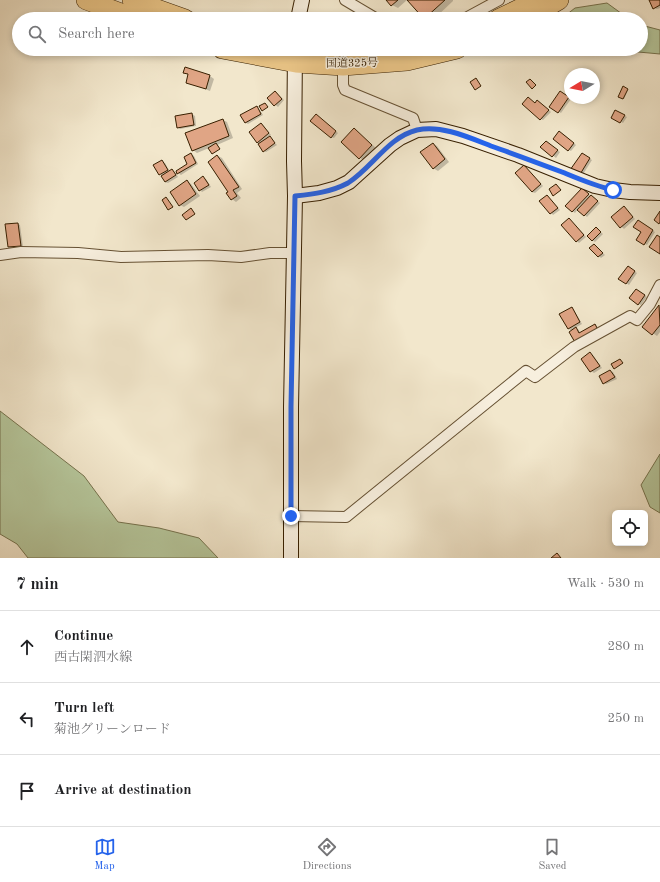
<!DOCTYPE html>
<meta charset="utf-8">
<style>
:root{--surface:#fff;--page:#f2f2f2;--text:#202124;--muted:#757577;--line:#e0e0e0;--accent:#2563eb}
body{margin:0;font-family:"Old Standard TT","Noto Serif JP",serif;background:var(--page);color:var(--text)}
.controls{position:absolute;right:12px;bottom:12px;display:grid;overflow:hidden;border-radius:6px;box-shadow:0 2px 6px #0003}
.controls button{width:36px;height:36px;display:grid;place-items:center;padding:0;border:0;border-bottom:1px solid var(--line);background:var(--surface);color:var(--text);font:20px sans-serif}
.compass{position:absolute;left:564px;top:68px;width:36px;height:36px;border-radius:50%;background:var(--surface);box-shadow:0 2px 6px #0003;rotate:260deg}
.stop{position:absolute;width:12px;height:12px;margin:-9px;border:3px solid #2563eb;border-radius:50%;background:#fff}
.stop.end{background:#2563eb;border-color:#fff;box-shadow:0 1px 4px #0008}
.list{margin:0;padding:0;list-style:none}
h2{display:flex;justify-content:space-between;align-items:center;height:52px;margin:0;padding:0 16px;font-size:17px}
h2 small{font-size:13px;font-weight:400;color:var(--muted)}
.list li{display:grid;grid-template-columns:26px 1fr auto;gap:12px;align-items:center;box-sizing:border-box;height:72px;padding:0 16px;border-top:1px solid var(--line)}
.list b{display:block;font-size:15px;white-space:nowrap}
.list p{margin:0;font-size:13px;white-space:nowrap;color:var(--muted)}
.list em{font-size:13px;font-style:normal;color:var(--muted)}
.icon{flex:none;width:22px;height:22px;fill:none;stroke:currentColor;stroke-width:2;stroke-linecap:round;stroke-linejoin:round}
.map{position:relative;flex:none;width:660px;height:558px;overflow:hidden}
.search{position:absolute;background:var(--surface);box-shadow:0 2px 6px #0003;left:12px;right:12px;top:12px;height:44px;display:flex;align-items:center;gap:10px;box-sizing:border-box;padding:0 14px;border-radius:22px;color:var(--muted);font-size:15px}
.sheet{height:268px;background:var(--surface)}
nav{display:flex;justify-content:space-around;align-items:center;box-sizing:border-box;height:56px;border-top:1px solid var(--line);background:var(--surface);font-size:11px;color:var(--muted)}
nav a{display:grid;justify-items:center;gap:2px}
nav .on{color:var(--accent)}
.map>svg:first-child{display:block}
</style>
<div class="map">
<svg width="660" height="558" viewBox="0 0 660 558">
<rect width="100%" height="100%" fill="#f2e7cc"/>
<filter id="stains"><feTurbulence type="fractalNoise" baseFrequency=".005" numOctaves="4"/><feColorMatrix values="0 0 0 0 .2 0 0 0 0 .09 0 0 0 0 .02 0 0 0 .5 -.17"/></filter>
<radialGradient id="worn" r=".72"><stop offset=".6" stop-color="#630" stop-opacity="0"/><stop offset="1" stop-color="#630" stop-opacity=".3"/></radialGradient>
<g fill="#b6c79c" stroke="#76734e">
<polygon points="607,3 629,19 561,19 575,8"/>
<polygon points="641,25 660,30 660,54 606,49 641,49"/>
<polygon points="0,411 84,476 118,522 159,528 199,538 218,558 28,558 17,544 0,534"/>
<polygon points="660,454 660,513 650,507 641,485"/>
</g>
<g fill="#0003">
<polygon points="387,0 407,0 398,8 392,5"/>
<polygon points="408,0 453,0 453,1 434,19 426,19"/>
<polygon points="650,0 660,0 660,8 657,9 654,8"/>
<polygon points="185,72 210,76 214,79 210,91 187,82 189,75"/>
<polygon points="624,88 628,90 624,99 619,96"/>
<polygon points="275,92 284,100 278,107 268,98"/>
<polygon points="560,92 571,99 561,113 551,107"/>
<polygon points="540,103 551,112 543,120 541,119 535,104"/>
<polygon points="257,107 259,109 263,115 248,124 245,122"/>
<polygon points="616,111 627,117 623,123 613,117"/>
<polygon points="192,114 195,116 196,126 180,129 178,127"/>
<polygon points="318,117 338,133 334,138 331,137"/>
<polygon points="223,120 227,122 233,138 217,145 220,149 213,153 209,148 197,153 193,150"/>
<polygon points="262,124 271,135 269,137 277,145 266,152 264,151 260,144 257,142"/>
<polygon points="354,129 376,148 364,160 360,158"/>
<polygon points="562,133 576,145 571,151 569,150"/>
<polygon points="433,144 437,146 449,162 438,171 433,168"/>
<polygon points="548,144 560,152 556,158 542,147"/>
<polygon points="191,154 194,156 198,164 181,175 178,173 177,171 188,165"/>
<polygon points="582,154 592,160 582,176 572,170"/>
<polygon points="218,156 222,158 242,189 237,193 241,198 236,202 232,199"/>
<polygon points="162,161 165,163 170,172 172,171 175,172 178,177 168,183 165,182 163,176 160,174"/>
<polygon points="526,168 543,186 535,193 532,192"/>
<polygon points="203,178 206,179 211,187 202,192 200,190"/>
<polygon points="187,181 191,184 200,196 184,207 180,205"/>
<polygon points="582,189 600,203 587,217 578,209 575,213 572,211"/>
<polygon points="547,196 560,210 553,215 541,201"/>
<polygon points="624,207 635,219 624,229 612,218"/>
<polygon points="569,220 586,237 579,243 577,241"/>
<polygon points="638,221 655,232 647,245 637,239 642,232"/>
<polygon points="18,224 20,225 23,247 11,248 8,247"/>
<polygon points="596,228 603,234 595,242 592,240"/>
<polygon points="594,245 605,255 601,258 591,248"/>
<polygon points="628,267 637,273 629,285 620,279"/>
<polygon points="639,291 647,297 641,305 639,304"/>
<polygon points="660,306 660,332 657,336 643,326"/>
<polygon points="572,308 574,310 582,324 575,328 579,330 580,333 595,325 597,326 600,332 584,341 568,328"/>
<polygon points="590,354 593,355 602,368 594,373 591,371 583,359"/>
<polygon points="610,371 613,372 617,379 606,384 604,383"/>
</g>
<g fill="#e0a585" stroke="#371f00">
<polygon points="386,0 398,0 391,6"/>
<polygon points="407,0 445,0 424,19"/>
<polygon points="649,0 660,0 660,5 653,9"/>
<polygon points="185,67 210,75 206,89 186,83 188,74 183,73"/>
<polygon points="476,78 481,86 475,90 470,82"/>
<polygon points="530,79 536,85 532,89 526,82"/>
<polygon points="623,86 628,89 623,99 618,97"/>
<polygon points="275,91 282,99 274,106 267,98"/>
<polygon points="560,91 569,97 558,113 549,107"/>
<polygon points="528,97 535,103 537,100 549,110 540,120 522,104"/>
<polygon points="265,103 268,107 262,111 259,106"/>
<polygon points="257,106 261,114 245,123 240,115"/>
<polygon points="615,110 625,115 620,123 611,118"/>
<polygon points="192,113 194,125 177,128 175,116"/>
<polygon points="316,114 336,131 331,138 310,121"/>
<polygon points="223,119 229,136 192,151 185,133"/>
<polygon points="261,123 269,133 257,143 249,132"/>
<polygon points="354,128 372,145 359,159 341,142"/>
<polygon points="559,131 574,143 568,151 553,139"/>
<polygon points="270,136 275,143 263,152 258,144"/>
<polygon points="546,141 558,150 552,157 540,147"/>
<polygon points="216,143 220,149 212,154 208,148"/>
<polygon points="433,143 445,159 433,169 420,152"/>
<polygon points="191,153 196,163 177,174 176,171 187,164 184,157"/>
<polygon points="582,153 590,158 579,176 570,170"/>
<polygon points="217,155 239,187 233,190 237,196 231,200 226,193 228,192 208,162"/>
<polygon points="162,160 168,170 159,175 153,165"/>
<polygon points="524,165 541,184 532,192 515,173"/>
<polygon points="172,169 176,175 165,182 161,176"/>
<polygon points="203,176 209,185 199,191 194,183"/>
<polygon points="187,180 196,194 179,206 170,192"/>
<polygon points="556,184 561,190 553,196 549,189"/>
<polygon points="582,188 589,194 572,212 565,206"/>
<polygon points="547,195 558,208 550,214 539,201"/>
<polygon points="591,195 598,201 584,216 577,210"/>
<polygon points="166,197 173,207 168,210 162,200"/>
<polygon points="624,206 633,217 620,228 611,217"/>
<polygon points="191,208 195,214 186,220 182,215"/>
<polygon points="660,211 660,222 659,224 654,220"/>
<polygon points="569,218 584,235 576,242 561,225"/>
<polygon points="638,220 653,230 644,245 636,240 641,232 633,227"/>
<polygon points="18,223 21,246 8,247 5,224"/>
<polygon points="596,227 601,232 592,241 587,236"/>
<polygon points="657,235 660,237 660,254 649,247"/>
<polygon points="594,244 603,253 598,257 589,248"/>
<polygon points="628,266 635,271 626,284 618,279"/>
<polygon points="636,289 645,295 638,305 629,298"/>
<polygon points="659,305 660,325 652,335 642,327"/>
<polygon points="572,307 580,322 568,329 559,314"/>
<polygon points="595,324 598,330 576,344 569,332 576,327 579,333"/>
<polygon points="590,352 600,366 590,372 581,359"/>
<polygon points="620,359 623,363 614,369 611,364"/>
<polygon points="610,370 615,377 603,384 599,376"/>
<polygon points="557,553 561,558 551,558"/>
</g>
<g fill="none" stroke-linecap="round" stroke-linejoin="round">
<defs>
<g id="street">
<polyline points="345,0 377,19"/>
<polyline points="464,19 499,0"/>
<polyline points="343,66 343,85 345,90 413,118 417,130"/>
<polyline points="0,255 21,252 78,253 121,257 208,255 241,257 270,253 293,253"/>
<polyline points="291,516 346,517 526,371 535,377 574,347 630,316 637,320 650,304 660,285"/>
</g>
<g id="secondary">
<polyline points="298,19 302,0"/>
<polyline points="295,196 319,193 337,188 349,182 390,145 400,138 417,130 436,129 463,136 518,155 595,186 613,190 630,192 660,193"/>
<polyline points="291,558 291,407 295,196 294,161 295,49"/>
</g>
<g id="highway">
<polyline points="86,0 137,19"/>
<polyline points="132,0 185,19"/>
<polyline points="498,19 523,7 534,0"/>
<polyline points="526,19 559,0"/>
<polyline points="222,49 296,63 343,66 407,61 457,49"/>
<polyline points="361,53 396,49"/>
</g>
</defs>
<use href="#street" stroke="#665133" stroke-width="12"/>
<use href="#secondary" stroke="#371f00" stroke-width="16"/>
<use href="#highway" stroke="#371f00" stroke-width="20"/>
<use href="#street" stroke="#f7efde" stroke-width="10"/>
<use href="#secondary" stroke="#f7efde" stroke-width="14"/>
<use href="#highway" stroke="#e9c486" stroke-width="19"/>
</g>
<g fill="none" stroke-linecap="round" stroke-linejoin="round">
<path stroke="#2563eb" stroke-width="5" d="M291 516V407L295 196C314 194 331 192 348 183 372 168 388 137 417 130 442 125 468 137 491 146 514 154 538 163 562 172 579 179 595 186 613 190"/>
</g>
<g text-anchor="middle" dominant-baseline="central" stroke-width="3" stroke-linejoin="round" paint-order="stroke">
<g font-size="11" fill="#371f00" stroke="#f7efde">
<text transform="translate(352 64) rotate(-1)">国道325号</text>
</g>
</g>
<rect width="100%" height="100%" filter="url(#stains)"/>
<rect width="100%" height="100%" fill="url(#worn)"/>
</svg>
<div class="controls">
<button><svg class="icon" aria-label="locate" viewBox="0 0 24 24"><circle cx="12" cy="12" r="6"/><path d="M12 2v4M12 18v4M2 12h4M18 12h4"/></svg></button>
</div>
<svg class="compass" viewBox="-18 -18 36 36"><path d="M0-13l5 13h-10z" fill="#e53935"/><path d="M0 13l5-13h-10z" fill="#757577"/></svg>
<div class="stop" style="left:613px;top:190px"></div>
<div class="stop end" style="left:291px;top:516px"></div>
<div class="search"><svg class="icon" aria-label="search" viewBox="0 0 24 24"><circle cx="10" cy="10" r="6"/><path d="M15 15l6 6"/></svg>Search here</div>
</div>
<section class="sheet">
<h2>7 min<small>Walk · 530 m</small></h2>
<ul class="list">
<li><svg class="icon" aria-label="ahead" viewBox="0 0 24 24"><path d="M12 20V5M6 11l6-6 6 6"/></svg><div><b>Continue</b><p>西古閑泗水線</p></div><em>280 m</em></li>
<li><svg class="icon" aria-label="left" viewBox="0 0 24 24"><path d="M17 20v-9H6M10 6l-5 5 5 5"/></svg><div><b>Turn left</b><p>菊池グリーンロード</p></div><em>250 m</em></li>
<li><svg class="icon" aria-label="arrive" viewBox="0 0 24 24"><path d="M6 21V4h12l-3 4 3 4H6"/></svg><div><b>Arrive at destination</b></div></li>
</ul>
</section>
<nav>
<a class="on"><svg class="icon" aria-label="map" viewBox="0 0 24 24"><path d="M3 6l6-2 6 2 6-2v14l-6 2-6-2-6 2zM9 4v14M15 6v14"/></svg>Map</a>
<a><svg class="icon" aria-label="directions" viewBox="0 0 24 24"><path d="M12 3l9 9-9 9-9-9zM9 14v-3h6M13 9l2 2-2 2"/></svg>Directions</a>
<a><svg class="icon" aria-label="saved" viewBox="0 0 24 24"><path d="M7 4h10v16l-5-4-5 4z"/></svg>Saved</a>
</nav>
